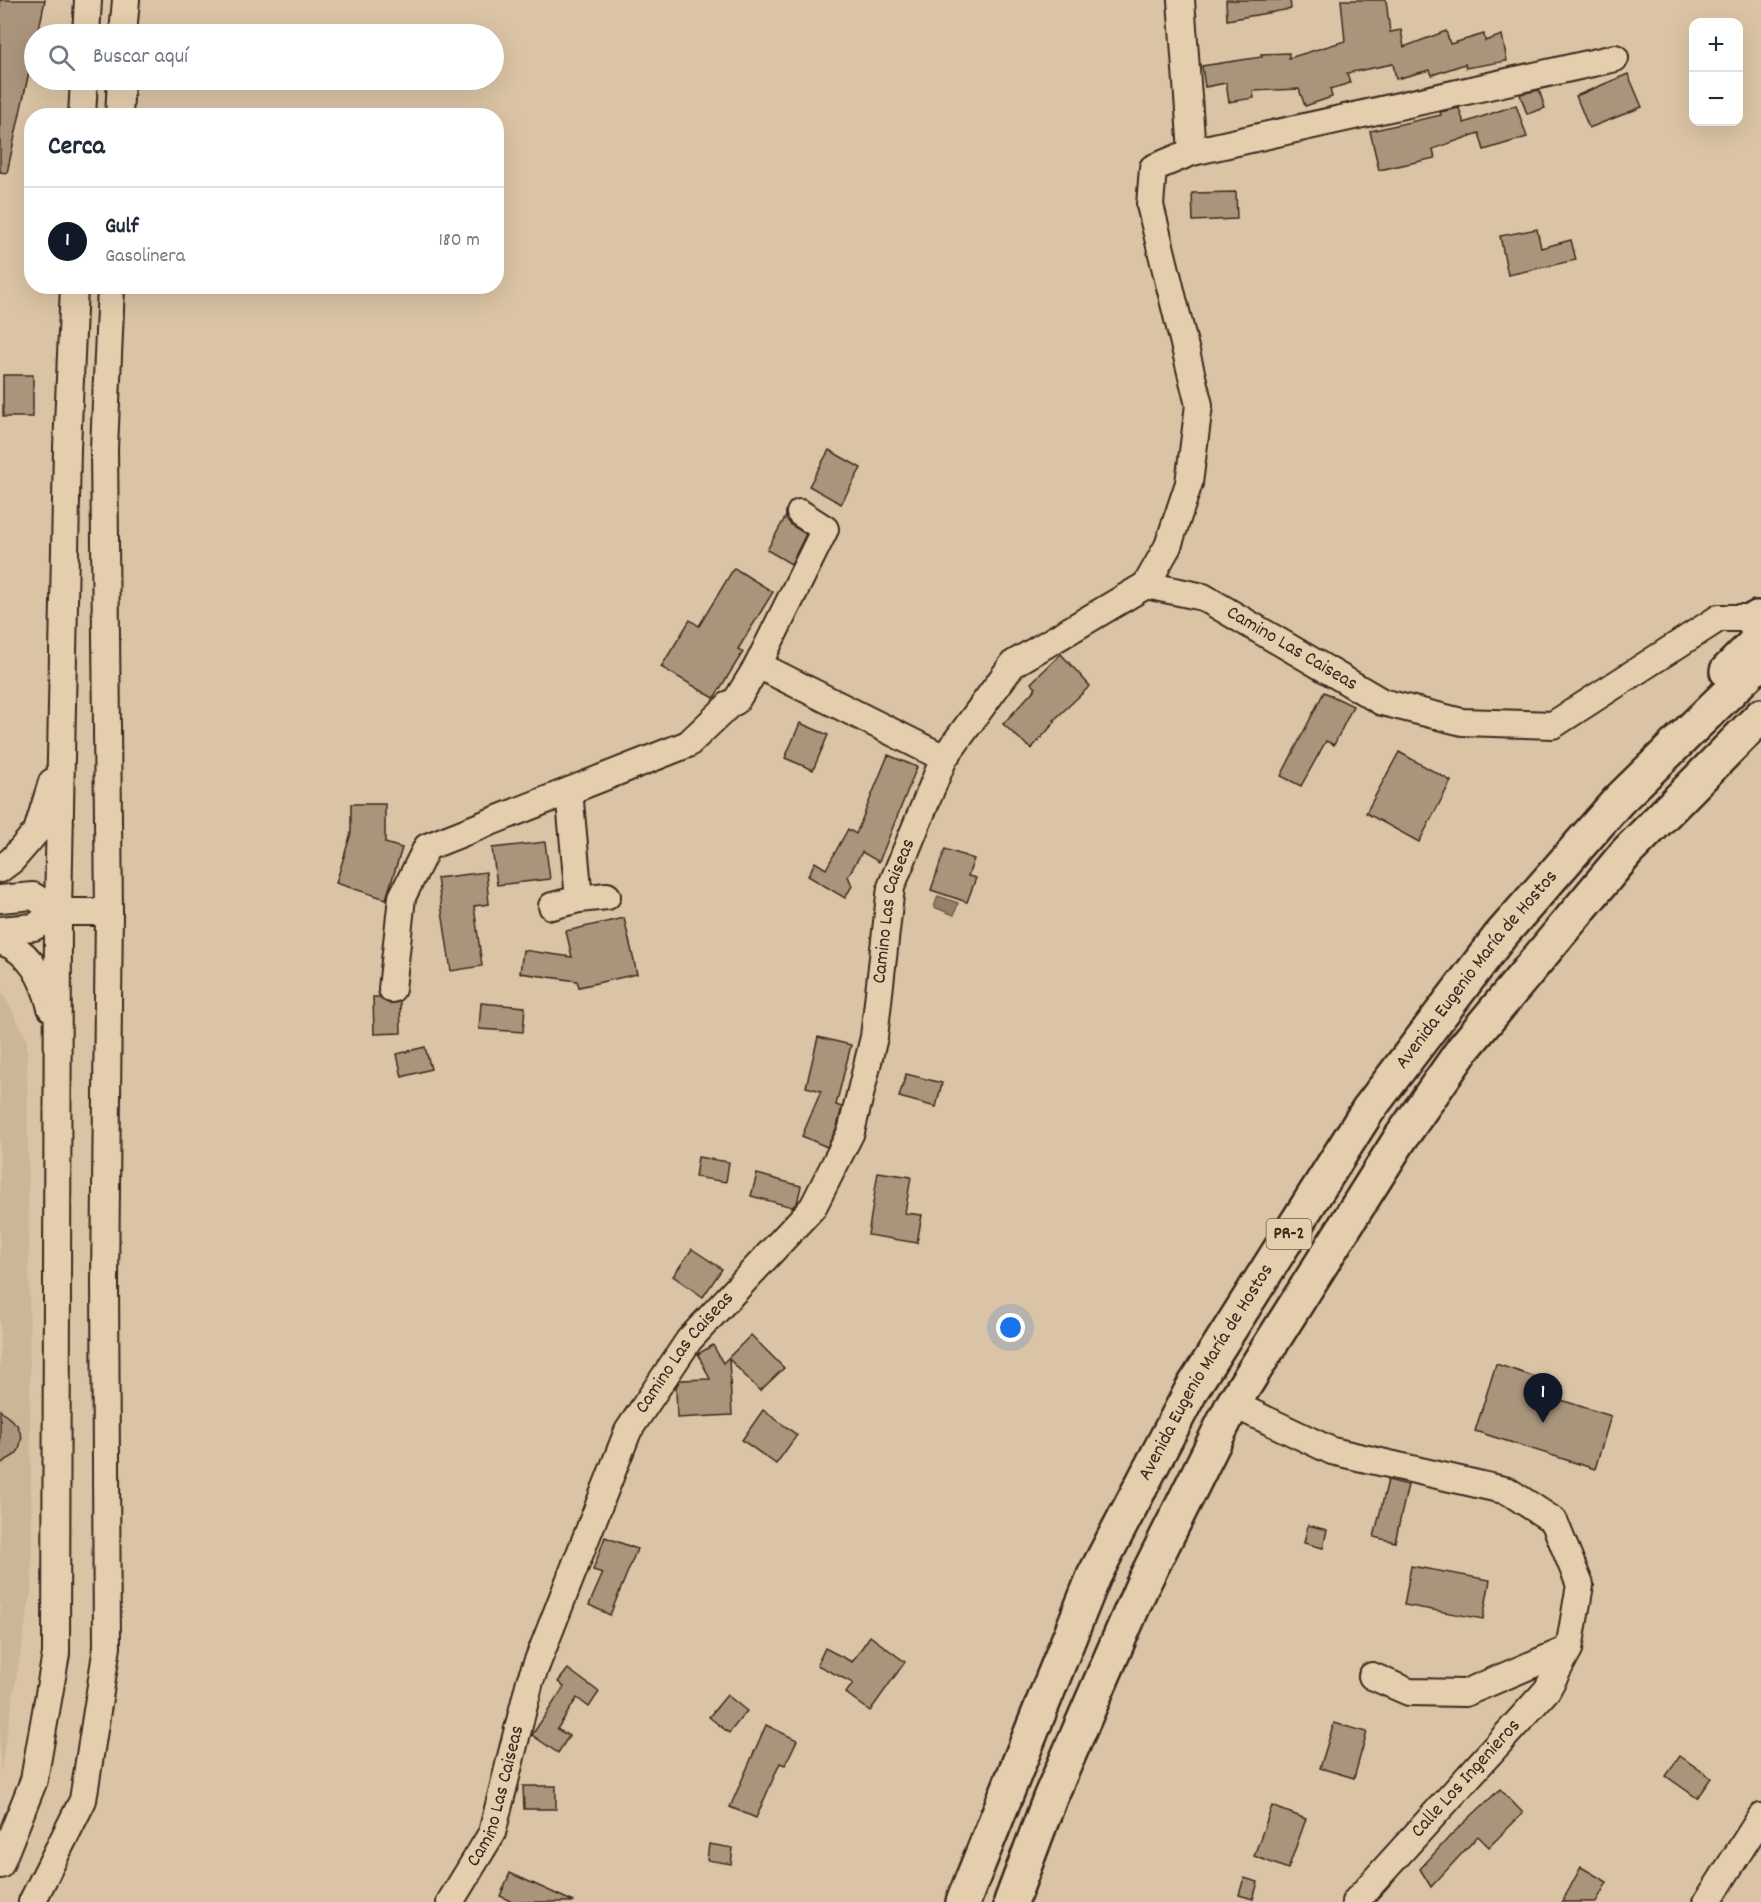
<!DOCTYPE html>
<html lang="es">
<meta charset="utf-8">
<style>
:root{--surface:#fff;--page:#f2f2f3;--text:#1f2937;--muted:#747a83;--line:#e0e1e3;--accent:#111827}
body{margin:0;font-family:Dekko,sans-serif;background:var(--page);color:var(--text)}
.controls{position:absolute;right:18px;top:18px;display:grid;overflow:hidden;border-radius:12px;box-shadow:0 6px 24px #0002}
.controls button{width:54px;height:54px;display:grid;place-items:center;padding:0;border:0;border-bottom:2px solid var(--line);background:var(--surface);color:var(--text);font:30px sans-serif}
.you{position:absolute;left:1011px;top:1328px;width:21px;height:21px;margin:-15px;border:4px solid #fff;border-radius:50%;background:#1a73e8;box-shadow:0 0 0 9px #1a73e833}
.badge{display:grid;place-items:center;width:39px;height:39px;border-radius:50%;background:var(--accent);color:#fff;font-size:20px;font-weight:700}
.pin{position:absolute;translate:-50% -50px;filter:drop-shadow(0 2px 3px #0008)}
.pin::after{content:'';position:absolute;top:32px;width:21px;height:18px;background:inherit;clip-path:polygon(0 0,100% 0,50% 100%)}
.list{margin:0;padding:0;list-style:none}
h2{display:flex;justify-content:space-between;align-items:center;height:78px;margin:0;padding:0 24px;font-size:26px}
h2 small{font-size:20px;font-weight:400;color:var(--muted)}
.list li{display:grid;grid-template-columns:39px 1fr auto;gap:18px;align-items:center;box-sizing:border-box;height:108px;padding:0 24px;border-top:2px solid var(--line)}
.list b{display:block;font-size:22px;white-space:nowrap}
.list p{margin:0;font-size:20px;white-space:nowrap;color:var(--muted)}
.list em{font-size:20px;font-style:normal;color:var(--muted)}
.icon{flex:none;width:33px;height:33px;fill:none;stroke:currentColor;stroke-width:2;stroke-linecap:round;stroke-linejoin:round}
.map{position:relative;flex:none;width:1761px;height:1902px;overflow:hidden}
.search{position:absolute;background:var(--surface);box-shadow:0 6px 24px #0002;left:24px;top:24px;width:480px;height:66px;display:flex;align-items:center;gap:15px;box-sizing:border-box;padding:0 21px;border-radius:33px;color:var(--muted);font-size:22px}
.panel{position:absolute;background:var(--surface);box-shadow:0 6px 24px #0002;left:24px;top:108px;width:480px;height:186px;border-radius:24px}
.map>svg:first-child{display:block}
</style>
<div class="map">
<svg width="1761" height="1902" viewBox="0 0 1761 1902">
<rect width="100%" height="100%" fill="#dbc4a5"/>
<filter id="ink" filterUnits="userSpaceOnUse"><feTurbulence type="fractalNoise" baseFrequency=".0167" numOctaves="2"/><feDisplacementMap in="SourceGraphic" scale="12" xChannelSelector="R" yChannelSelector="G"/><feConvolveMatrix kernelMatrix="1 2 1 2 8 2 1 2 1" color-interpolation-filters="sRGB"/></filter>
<g filter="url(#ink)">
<polygon fill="#ccb698" points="0,987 27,1040 32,1586 0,1774"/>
<polygon fill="#95816a" stroke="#715e4c" stroke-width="1.5" points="938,896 958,903 954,915 934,907"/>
<g fill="#a9947b" stroke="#3b2a1e" stroke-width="1.5">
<polygon points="0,0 45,0 38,34 34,34 34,49 7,173 0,172"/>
<polygon points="1226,0 1290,0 1291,9 1227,20"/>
<polygon points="1341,0 1386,0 1390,32 1401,30 1404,47 1446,31 1450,44 1484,34 1485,41 1502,35 1507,61 1466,68 1465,64 1432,75 1430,70 1396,79 1393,64 1347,73 1350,83 1330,89 1332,97 1305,106 1299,89 1253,91 1254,98 1229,102 1226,83 1205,87 1202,66 1262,57 1261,54 1289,53 1289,58 1345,41"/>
<polygon points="1628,74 1642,107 1589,128 1576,96"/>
<polygon points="1539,90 1545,108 1527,114 1520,94"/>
<polygon points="1516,105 1527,137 1484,150 1479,133 1433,149 1435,158 1379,170 1370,131 1441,115 1440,112 1459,108 1464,123"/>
<polygon points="1236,192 1237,219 1193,221 1192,193"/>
<polygon points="1537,229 1541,248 1571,240 1576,260 1508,275 1500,236"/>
<rect x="3" y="375" width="30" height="42"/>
<polygon points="829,450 861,468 841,504 809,486"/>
<polygon points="786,516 791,525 806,534 791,564 767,550"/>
<polygon points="734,568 773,592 738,649 743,652 714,698 661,667 690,620 699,626"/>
<polygon points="1061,654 1090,686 1054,720 1056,721 1031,749 1003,724 1036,688 1031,683"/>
<polygon points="1324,692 1353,706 1334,745 1326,741 1301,786 1281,776"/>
<polygon points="800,723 828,735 813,770 785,758"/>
<polygon points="1399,752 1451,781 1419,842 1366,813"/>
<polygon points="888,755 917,767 879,862 862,852 848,876 852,886 845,898 808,876 815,862 826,869 848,829 856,834"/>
<polygon points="351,804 385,804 385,843 402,848 386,899 336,883 351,833"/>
<polygon points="545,842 550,879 497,885 492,848"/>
<polygon points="945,849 974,859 968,876 976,878 967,902 931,890"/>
<polygon points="486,872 489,904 474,906 482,966 451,971 437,878"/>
<polygon points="624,918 637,974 579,987 577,981 520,973 523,950 572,957 566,931"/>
<polygon points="373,997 380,997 390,1004 400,1001 401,1033 374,1034"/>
<polygon points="481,1003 525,1007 523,1032 479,1029"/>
<polygon points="818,1037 851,1045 836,1105 842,1107 837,1127 827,1147 802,1136 821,1091 806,1087"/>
<polygon points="425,1047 431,1069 402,1077 397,1054"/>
<polygon points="906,1074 942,1083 936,1107 899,1097"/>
<polygon points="698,1157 729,1162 726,1182 695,1177"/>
<polygon points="878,1172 911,1177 905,1213 922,1215 917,1243 868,1235"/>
<polygon points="757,1174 801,1186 797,1203 792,1207 751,1196"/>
<polygon points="692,1249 722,1269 703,1297 673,1276"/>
<polygon points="751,1335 784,1368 760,1391 729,1359 732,1415 677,1418 676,1387 680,1380 710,1379 698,1354 713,1345 723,1363"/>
<polygon points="1496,1364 1563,1386 1558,1399 1611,1416 1595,1469 1475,1431"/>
<polygon points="0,1410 17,1425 22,1437 19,1450 15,1455 0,1464"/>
<polygon points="763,1410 797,1435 776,1464 742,1440"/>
<polygon points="1388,1480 1408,1485 1395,1542 1374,1537"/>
<polygon points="1308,1525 1327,1530 1323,1548 1304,1543"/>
<polygon points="605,1537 637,1549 610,1615 589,1605 603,1573 593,1570"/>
<polygon points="1411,1566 1490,1580 1483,1619 1404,1605"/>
<polygon points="870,1636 905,1662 870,1711 846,1693 853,1683 817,1665 825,1648 852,1662"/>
<polygon points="568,1669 599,1692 589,1707 577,1698 557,1729 569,1736 558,1753 532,1735 564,1687 558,1682"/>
<polygon points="727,1695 747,1711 729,1733 709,1717"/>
<polygon points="1334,1723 1367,1732 1354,1778 1320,1768"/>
<polygon points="766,1725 797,1740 785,1765 780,1763 756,1818 730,1807"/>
<polygon points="1680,1756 1711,1778 1697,1798 1666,1776"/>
<polygon points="523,1786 556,1786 556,1809 524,1809"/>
<polygon points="1500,1789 1523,1813 1489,1847 1478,1836 1431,1887 1420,1869 1451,1835"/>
<polygon points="1272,1806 1306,1819 1288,1869 1254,1856"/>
<polygon points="709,1844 733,1848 731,1864 707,1860"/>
<polygon points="1581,1867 1607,1882 1596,1902 1562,1902"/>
<polygon points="510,1873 574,1902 512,1902 500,1896"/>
<polygon points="1244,1878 1258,1882 1253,1899 1239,1895"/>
</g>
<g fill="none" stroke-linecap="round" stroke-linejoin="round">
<defs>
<g id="minor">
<polyline points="1181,0 1192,152"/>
<polyline points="86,34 88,0"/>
<polyline points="123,34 126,0"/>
<polyline points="82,116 84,80"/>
<polyline points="119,116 121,80"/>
<polyline points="1146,585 1168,546 1189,483 1199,405 1150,205 1153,168 1192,152 1615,58"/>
<polyline points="758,665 944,758"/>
<polyline points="569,791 579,899"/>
<polyline points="0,869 12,860 37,831 52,782"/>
<polyline points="0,899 33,896 58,912"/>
<polyline points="552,906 579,899 607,896"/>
<polyline points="0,930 34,927 58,912 109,912"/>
<path d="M0 941C31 951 44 979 51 1008"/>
<polyline points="392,989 402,897 427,847 688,744 730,704 736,701 758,665 825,529 800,513"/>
<polyline points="1233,1404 1332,1451 1508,1491 1554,1521 1580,1585 1569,1649 1465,1693 1409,1692 1372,1676"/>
<polyline points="0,1865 34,1780 56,1654 58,912 67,448 74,286"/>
<polyline points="32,1902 83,1800 107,1647 105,1281 109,912 104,449 111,286"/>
<path id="s1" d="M450 1902 492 1833 530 1681 628 1431 689 1340 813 1207 851 1132 874 1037 891 887 944 758 1013 664 1146 585 1203 597 1382 702 1462 722 1553 725 1719 618H1757"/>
<path id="s2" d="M1355 1902 1547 1690 1569 1649"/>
<polyline points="1707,1902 1761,1817"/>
</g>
<g id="highway">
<polyline points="1727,671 1756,642 1758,629 1757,618 1761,619"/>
<path id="s3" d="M963 1902 1094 1576 1192 1389 1368 1110 1500 936 1618 801 1761 661"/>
<polyline points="1011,1902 1050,1798 1142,1586 1233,1404 1400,1139 1463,1049 1627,852 1761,716"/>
</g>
</defs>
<use href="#minor" stroke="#3b2a1e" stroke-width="30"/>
<use href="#highway" stroke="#3b2a1e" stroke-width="38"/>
<use href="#minor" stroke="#e5ceae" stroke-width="26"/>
<use href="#highway" stroke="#e5ceae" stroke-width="33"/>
</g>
</g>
<g text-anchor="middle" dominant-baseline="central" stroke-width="4.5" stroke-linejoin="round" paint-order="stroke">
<rect fill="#e5ceae" stroke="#6e5b49" stroke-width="1.5" x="1266.5" y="1219" width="45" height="30" rx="4.5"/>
<g font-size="18" font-weight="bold" fill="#3b2a1e">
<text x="1289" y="1234">PR-2</text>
</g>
<g font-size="20" fill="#3b2a1e" stroke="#e5ceae">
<text stroke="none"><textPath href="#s1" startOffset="1702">Camino Las Caiseas</textPath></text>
<text stroke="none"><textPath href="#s1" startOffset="1107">Camino Las Caiseas</textPath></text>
<text stroke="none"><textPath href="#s3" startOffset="1070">Avenida Eugenio María de Hostos</textPath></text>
<text stroke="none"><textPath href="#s1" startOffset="603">Camino Las Caiseas</textPath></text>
<text stroke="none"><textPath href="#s3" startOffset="584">Avenida Eugenio María de Hostos</textPath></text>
<text stroke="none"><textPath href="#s2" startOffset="166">Calle Los Ingenieros</textPath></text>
<text stroke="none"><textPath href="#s1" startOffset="117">Camino Las Caiseas</textPath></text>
</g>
</g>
</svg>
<div class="controls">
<button>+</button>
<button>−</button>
</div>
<div class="you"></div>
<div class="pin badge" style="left:1543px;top:1423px">1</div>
<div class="search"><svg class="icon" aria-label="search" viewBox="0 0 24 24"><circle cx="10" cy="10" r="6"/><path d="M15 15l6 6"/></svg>Buscar aquí</div>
<section class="panel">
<h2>Cerca<small></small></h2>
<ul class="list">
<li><span class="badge">1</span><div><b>Gulf</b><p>Gasolinera</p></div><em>180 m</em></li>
</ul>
</section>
</div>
